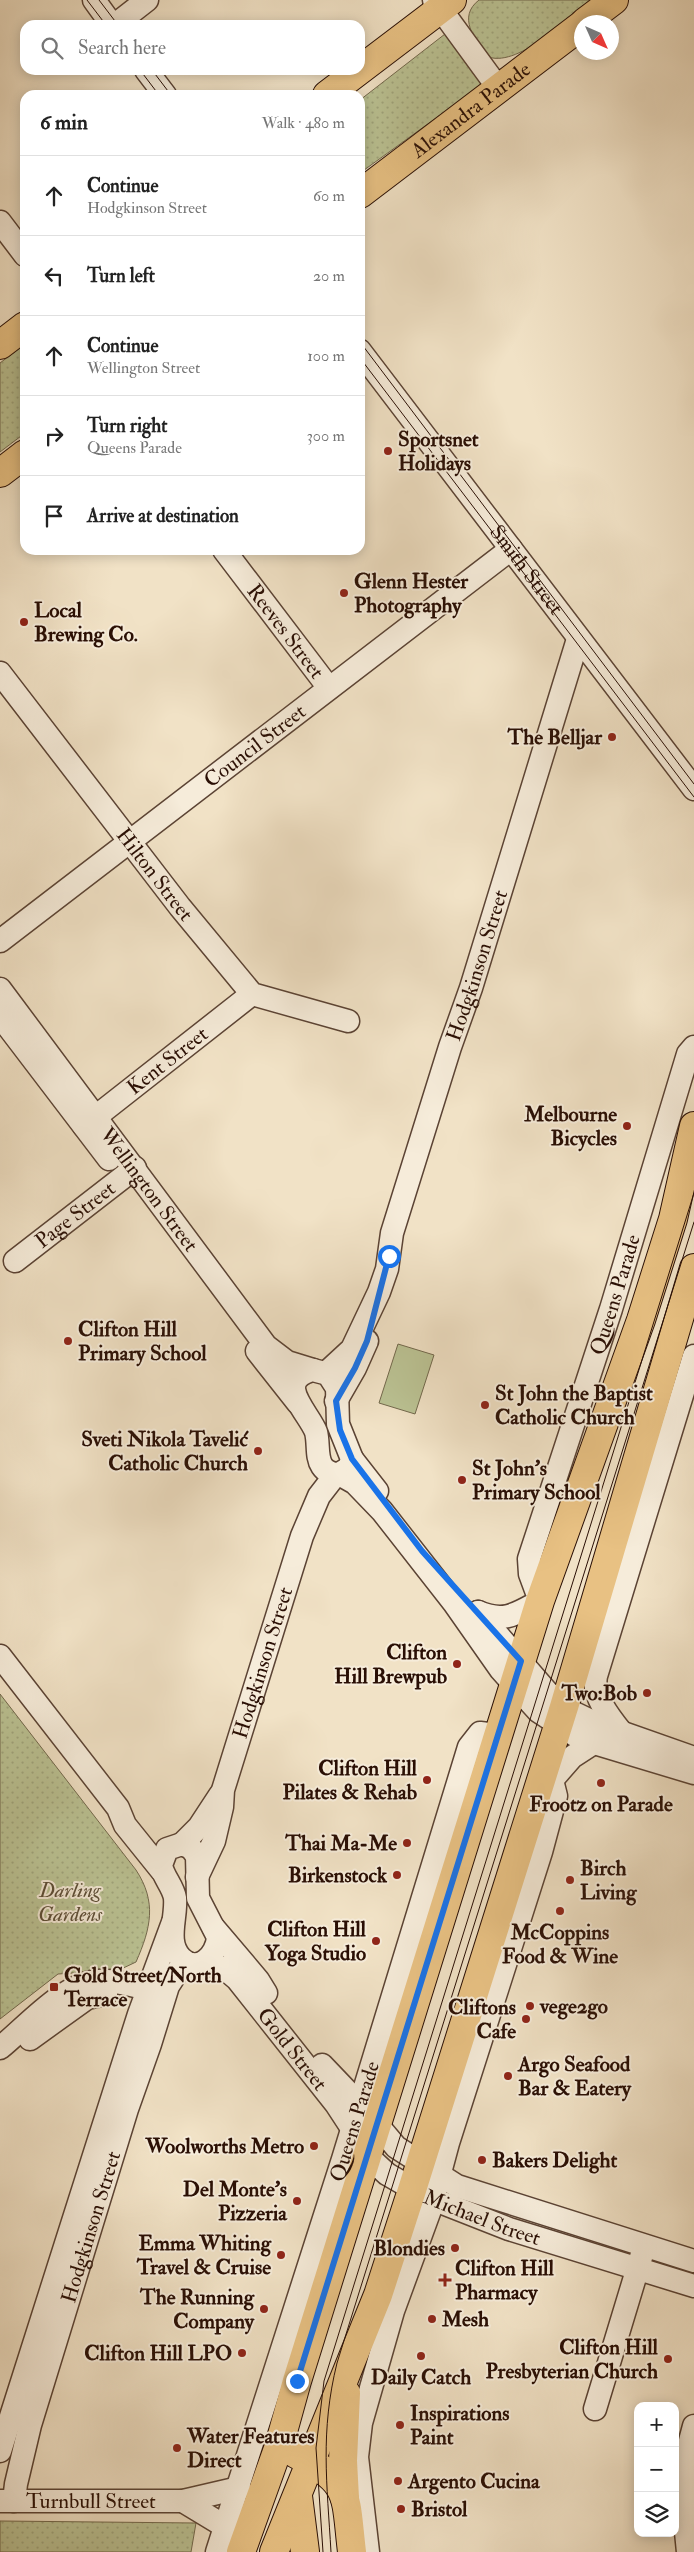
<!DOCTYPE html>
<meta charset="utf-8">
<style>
:root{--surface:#fff;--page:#f2f2f2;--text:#222;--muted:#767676;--line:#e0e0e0}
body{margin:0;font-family:"IM FELL Double Pica",serif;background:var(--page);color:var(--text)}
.controls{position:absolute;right:15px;bottom:15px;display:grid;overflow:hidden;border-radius:10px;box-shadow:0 2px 12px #0003}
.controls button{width:45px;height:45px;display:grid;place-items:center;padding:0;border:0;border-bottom:1px solid var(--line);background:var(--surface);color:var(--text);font:25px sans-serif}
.compass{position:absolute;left:574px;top:15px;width:45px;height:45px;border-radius:50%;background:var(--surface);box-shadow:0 2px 12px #0003;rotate:135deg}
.stop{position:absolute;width:15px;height:15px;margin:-11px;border:4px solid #1a73e8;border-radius:50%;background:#fff}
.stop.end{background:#1a73e8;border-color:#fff;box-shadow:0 1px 5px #0008}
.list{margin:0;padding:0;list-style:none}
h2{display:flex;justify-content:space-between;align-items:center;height:65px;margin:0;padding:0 20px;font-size:21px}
h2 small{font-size:16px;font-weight:400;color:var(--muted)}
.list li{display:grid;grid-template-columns:32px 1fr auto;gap:15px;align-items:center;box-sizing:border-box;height:80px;padding:0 20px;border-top:1px solid var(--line)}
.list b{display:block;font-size:19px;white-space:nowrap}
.list p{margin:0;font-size:16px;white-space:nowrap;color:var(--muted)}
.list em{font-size:16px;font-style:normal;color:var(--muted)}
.icon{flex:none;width:28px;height:28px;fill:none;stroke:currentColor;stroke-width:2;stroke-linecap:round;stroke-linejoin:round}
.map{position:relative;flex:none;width:694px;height:2552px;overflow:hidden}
.search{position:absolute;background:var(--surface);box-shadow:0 2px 12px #0003;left:20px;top:20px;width:345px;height:55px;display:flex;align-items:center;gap:12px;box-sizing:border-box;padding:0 18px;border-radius:15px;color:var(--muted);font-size:19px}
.panel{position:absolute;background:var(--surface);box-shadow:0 2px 12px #0003;left:20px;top:90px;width:345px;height:465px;border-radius:15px}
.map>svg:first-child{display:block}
</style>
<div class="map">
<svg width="694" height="2552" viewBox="0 0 694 2552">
<defs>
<pattern id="grass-dots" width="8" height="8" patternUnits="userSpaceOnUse" patternTransform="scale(1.25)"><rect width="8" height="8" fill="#bbc394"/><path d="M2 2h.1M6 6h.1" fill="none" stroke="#a1a67e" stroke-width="1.8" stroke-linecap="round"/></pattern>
</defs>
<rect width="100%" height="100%" fill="#f1e2c6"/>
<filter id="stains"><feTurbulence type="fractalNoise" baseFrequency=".004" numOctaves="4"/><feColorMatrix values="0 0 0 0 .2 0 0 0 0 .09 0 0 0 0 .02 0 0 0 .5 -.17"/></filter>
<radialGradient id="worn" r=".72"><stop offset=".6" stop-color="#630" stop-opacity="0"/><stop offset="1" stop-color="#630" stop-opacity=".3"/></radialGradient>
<g fill="url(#grass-dots)" stroke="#72684c">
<path d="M479 0H591C568 18 516 70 486 56 475 39 457 17 479 0Z"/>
<polygon points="445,34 483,84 360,173 360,100"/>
<polygon points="25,344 25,433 0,452 0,363"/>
<path d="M0 1694 136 1870C157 1902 151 1928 136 1962L119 1970 58 1974 0 2019Z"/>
<polygon points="0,2521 196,2523 191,2552 0,2552"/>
</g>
<polygon fill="#bbc394" stroke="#72684c" points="398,1344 434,1355 415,1414 379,1403"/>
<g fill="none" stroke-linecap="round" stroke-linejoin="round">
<defs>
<g id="minor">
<polyline points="94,0 112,25"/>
<polyline points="434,0 499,89"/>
<polyline points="115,25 147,0"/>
<polyline points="146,70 165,95"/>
<polyline points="0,222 25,255"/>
<path id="s1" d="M360 351 694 789"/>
<path id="s2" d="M224 550 329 688"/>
<path id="s3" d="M0 673 180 907 252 994 348 1021"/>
<path id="s4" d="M0 941 511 549"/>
<path id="s5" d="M0 989 266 1346 287 1362 313 1370"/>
<polyline points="0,1016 109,1159"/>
<path id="s6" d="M84 1126 252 994"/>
<path id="s7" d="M15 1261 135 1168"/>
<polyline points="257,1351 298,1403"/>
<path d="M313 1370 328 1374 337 1388 338 1424 352 1459 349 1468 339 1474C333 1474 326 1472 322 1466 316 1457 319 1443 316 1432 309 1413 272 1381 313 1370Z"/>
<path id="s8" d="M326 1373 352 1349 379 1292 387 1269 392 1233 450 1047 471 988 578 639"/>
<polyline points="336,1401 355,1368 367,1341"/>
<polyline points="352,1459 377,1491"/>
<polyline points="339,1474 355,1483 382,1511 454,1603 501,1670 538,1711 581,1739 694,1773"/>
<path id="s9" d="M478 1612C505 1623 516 1614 540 1601L530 1574 529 1559 611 1309 688 1054 694 1047"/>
<polyline points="478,1612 547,1692 570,1711 595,1723 694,1758"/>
<polyline points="0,1656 118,1808 125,1825 162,1871"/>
<path d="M622 1733C610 1718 592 1696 596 1676L694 1356"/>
<polyline points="552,1780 572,1757 592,1744"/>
<path d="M182 1844 191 1848 197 1856 198 1898 218 1937C217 1955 198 1975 181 1958 165 1942 177 1917 175 1898 173 1886 163 1877 161 1865L167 1849Z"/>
<polyline points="182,1844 199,1827 220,1795"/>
<path id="s10" d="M197 1877 214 1841 222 1807 223 1790 302 1536 319 1496 336 1474"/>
<polyline points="214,1928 258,1980 266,1993"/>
<path id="s11" d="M202 1963 224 1968 237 1979 336 2104 374 2162 387 2174 425 2196 509 2229 694 2286"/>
<polyline points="30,2039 87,1998 106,1994"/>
<path d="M0 2048C26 2027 64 1983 98 1981 114 1980 132 1985 147 1989L156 2000"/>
<polyline points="322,2065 365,2110 396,2147 457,2186 694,2261"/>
<polyline points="595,2409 642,2254"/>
<polyline points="0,2451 139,2014 173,1922"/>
<path id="s12" d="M1 2501H183L239 2488"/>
<path id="s13" d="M14 2501 16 2484 30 2425 127 2109 150 2044 168 1986 179 1969 190 1964"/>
<polyline points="183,2501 226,2527"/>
<path id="s14" d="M217 2552 343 2159 469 1747 480 1733 497 1735"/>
<polyline points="368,2552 357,2457 361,2423 393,2311 430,2210 448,2143 541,1852 556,1796 552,1780 545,1766"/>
<path d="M688 2552C683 2501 679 2477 694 2426"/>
</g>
<g id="major">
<path d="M296 2454C352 2483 345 2494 352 2552"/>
<polyline points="298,2496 305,2552"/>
<polyline points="345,2498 343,2461 346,2393"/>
<polyline points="241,2552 279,2446 297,2381 540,1601 641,1320 673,1219 694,1126"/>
<polyline points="274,2552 378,2295 412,2190 564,1707 694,1268"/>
</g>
<g id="highway">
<polyline points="585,22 614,0"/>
<polyline points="327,95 452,0"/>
<path id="s15" d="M360 194 582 25"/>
<polyline points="0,345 25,326"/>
<polyline points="0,473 25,454"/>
</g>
</defs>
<use href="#minor" stroke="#5b4334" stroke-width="25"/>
<use href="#major" stroke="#290e04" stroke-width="30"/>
<use href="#highway" stroke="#290e04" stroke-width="30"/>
<use href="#minor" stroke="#f6ecda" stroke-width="22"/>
<use href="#major" stroke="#e8c183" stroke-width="28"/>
<use href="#highway" stroke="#e8c183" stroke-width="28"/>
<g stroke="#290e04" stroke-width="1">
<polyline points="87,0 106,25"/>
<polyline points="99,0 118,25"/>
<polyline points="140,70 159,95"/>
<polyline points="152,70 171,95"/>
<polyline points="360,342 694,784"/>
<polyline points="360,358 694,797"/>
<polyline points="323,2552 316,2448 324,2381 694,1193"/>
<path d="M331 2552C327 2483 320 2432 337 2363L694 1222"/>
</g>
</g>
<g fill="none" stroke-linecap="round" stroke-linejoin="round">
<polyline stroke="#1a73e8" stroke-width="6" points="297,2381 521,1661 422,1551 352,1459 340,1430 336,1401 355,1368 367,1341 389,1256"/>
</g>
<g fill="#8f2418" stroke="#f6ecda" stroke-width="2">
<circle cx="388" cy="451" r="5"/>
<circle cx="344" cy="593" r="5"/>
<circle cx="24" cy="622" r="5"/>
<circle cx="612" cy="737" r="5"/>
<circle cx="627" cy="1126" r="5"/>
<circle cx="68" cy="1341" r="5"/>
<circle cx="485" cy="1405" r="5"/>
<circle cx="258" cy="1451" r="5"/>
<circle cx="462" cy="1480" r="5"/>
<circle cx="457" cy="1664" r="5"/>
<circle cx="647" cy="1693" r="5"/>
<circle cx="427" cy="1780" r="5"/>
<circle cx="601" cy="1783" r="5"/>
<circle cx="407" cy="1843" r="5"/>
<circle cx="397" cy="1875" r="5"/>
<circle cx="570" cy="1880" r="5"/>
<circle cx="560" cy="1911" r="5"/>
<circle cx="376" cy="1941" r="5"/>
<rect x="49" y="1982" width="10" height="10" rx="2.5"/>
<circle cx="530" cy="2006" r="5"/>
<circle cx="526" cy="2019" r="5"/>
<circle cx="508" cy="2076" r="5"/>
<circle cx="314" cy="2146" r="5"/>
<circle cx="482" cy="2160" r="5"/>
<circle cx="297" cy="2201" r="5"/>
<circle cx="455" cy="2248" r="5"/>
<circle cx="281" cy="2255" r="5"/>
<path d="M442.5 2272.5h5v5h5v5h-5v5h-5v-5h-5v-5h5z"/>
<circle cx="264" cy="2309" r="5"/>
<circle cx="432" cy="2319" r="5"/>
<circle cx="242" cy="2353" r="5"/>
<circle cx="421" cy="2356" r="5"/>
<circle cx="668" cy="2359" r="5"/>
<circle cx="400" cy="2425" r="5"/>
<circle cx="177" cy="2448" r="5"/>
<circle cx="398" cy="2481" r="5"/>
<circle cx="401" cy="2509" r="5"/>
</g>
<g text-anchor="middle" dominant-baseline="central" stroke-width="4" stroke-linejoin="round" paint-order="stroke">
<g font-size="21" fill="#290e04" stroke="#f6ecda">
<text stroke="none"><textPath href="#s15" startOffset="139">Alexandra Parade</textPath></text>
<text stroke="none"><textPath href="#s1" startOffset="275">Smith Street</textPath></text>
<text stroke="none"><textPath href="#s2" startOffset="102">Reeves Street</textPath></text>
<text stroke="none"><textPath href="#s4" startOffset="321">Council Street</textPath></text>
<text stroke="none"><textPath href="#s3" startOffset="254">Hilton Street</textPath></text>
<text stroke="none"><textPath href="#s8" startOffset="440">Hodgkinson Street</textPath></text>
<text stroke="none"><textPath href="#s6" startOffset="106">Kent Street</textPath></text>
<text stroke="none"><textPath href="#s5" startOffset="250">Wellington Street</textPath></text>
<text stroke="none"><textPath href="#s7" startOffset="76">Page Street</textPath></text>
<text stroke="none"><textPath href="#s9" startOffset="388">Queens Parade</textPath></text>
<text stroke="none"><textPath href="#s10" startOffset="225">Hodgkinson Street</textPath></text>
<text stroke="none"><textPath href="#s11" startOffset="129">Gold Street</textPath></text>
<text stroke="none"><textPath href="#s14" startOffset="452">Queens Parade</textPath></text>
<text stroke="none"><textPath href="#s11" startOffset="391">Michael Street</textPath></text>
<text stroke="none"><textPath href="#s13" startOffset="285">Hodgkinson Street</textPath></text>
<text stroke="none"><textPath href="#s12" startOffset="90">Turnbull Street</textPath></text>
</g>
<g font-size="21" font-weight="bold" fill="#290e04" stroke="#f6ecda" text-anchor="start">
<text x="398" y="439">Sportsnet<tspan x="398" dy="24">Holidays</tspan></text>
<text x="354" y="581">Glenn Hester<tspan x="354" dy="24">Photography</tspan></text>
<text x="34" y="610">Local<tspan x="34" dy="24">Brewing Co.</tspan></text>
<text x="602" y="737" text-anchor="end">The Belljar</text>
<text x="617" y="1114" text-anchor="end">Melbourne<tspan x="617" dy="24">Bicycles</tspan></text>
<text x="78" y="1329">Clifton Hill<tspan x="78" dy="24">Primary School</tspan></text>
<text x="495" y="1393">St John the Baptist<tspan x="495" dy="24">Catholic Church</tspan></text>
<text x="248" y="1439" text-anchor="end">Sveti Nikola Tavelić<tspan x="248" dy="24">Catholic Church</tspan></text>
<text x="472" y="1468">St John's<tspan x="472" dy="24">Primary School</tspan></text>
<text x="447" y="1652" text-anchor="end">Clifton<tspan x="447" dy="24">Hill Brewpub</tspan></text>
<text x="637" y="1693" text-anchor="end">Two:Bob</text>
<text x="417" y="1768" text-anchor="end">Clifton Hill<tspan x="417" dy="24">Pilates &amp; Rehab</tspan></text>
<text x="601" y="1804" text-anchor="middle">Frootz on Parade</text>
<text x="397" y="1843" text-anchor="end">Thai Ma-Me</text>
<text x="580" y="1868">Birch<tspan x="580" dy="24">Living</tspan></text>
<text x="387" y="1875" text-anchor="end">Birkenstock</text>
<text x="366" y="1929" text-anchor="end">Clifton Hill<tspan x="366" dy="24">Yoga Studio</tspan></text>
<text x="560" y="1932" text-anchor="middle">McCoppins<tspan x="560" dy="24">Food &amp; Wine</tspan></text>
<text x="64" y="1975">Gold Street/North<tspan x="64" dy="24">Terrace</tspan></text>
<text x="540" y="2006">vege2go</text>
<text x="516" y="2007" text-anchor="end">Cliftons<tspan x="516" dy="24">Cafe</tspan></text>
<text x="518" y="2064">Argo Seafood<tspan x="518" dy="24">Bar &amp; Eatery</tspan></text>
<text x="304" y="2146" text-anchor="end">Woolworths Metro</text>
<text x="492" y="2160">Bakers Delight</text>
<text x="287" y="2189" text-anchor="end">Del Monte's<tspan x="287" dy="24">Pizzeria</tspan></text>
<text x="271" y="2243" text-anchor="end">Emma Whiting<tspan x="271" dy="24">Travel &amp; Cruise</tspan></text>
<text x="445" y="2248" text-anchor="end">Blondies</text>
<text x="455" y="2268">Clifton Hill<tspan x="455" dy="24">Pharmacy</tspan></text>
<text x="254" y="2297" text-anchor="end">The Running<tspan x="254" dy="24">Company</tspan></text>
<text x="442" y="2319">Mesh</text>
<text x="658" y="2347" text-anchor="end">Clifton Hill<tspan x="658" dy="24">Presbyterian Church</tspan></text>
<text x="232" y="2353" text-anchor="end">Clifton Hill LPO</text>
<text x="421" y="2377" text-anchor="middle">Daily Catch</text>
<text x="410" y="2413">Inspirations<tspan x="410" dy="24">Paint</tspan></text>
<text x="187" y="2436">Water Features<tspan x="187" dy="24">Direct</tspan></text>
<text x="408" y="2481">Argento Cucina</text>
<text x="411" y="2509">Bristol</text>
</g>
<g font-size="21" font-style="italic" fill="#5c4d36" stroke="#f6ecda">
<text x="70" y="1890">Darling<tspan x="70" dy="24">Gardens</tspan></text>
</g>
</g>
<rect width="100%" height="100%" filter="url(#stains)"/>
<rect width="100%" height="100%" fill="url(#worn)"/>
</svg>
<div class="controls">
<button>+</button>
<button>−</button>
<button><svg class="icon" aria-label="layers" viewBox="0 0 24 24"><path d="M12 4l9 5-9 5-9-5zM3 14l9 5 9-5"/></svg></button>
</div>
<svg class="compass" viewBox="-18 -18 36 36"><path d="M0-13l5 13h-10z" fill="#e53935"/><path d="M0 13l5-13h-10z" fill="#767676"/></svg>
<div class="stop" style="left:389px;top:1256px"></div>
<div class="stop end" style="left:297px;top:2381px"></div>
<div class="search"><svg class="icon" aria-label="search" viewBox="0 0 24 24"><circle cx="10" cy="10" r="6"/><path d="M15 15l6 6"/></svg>Search here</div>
<section class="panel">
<h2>6 min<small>Walk · 480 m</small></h2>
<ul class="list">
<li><svg class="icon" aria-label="ahead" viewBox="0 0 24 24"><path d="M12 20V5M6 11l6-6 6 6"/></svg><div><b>Continue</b><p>Hodgkinson Street</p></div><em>60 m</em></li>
<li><svg class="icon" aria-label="left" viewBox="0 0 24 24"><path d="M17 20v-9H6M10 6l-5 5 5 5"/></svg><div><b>Turn left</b></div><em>20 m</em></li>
<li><svg class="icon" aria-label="ahead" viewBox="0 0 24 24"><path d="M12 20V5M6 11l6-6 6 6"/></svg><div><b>Continue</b><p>Wellington Street</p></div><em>100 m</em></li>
<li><svg class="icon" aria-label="right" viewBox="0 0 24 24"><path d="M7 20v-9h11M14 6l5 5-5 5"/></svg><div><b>Turn right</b><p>Queens Parade</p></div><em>300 m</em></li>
<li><svg class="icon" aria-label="arrive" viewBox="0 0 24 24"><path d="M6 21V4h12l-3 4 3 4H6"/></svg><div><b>Arrive at destination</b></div></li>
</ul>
</section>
</div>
